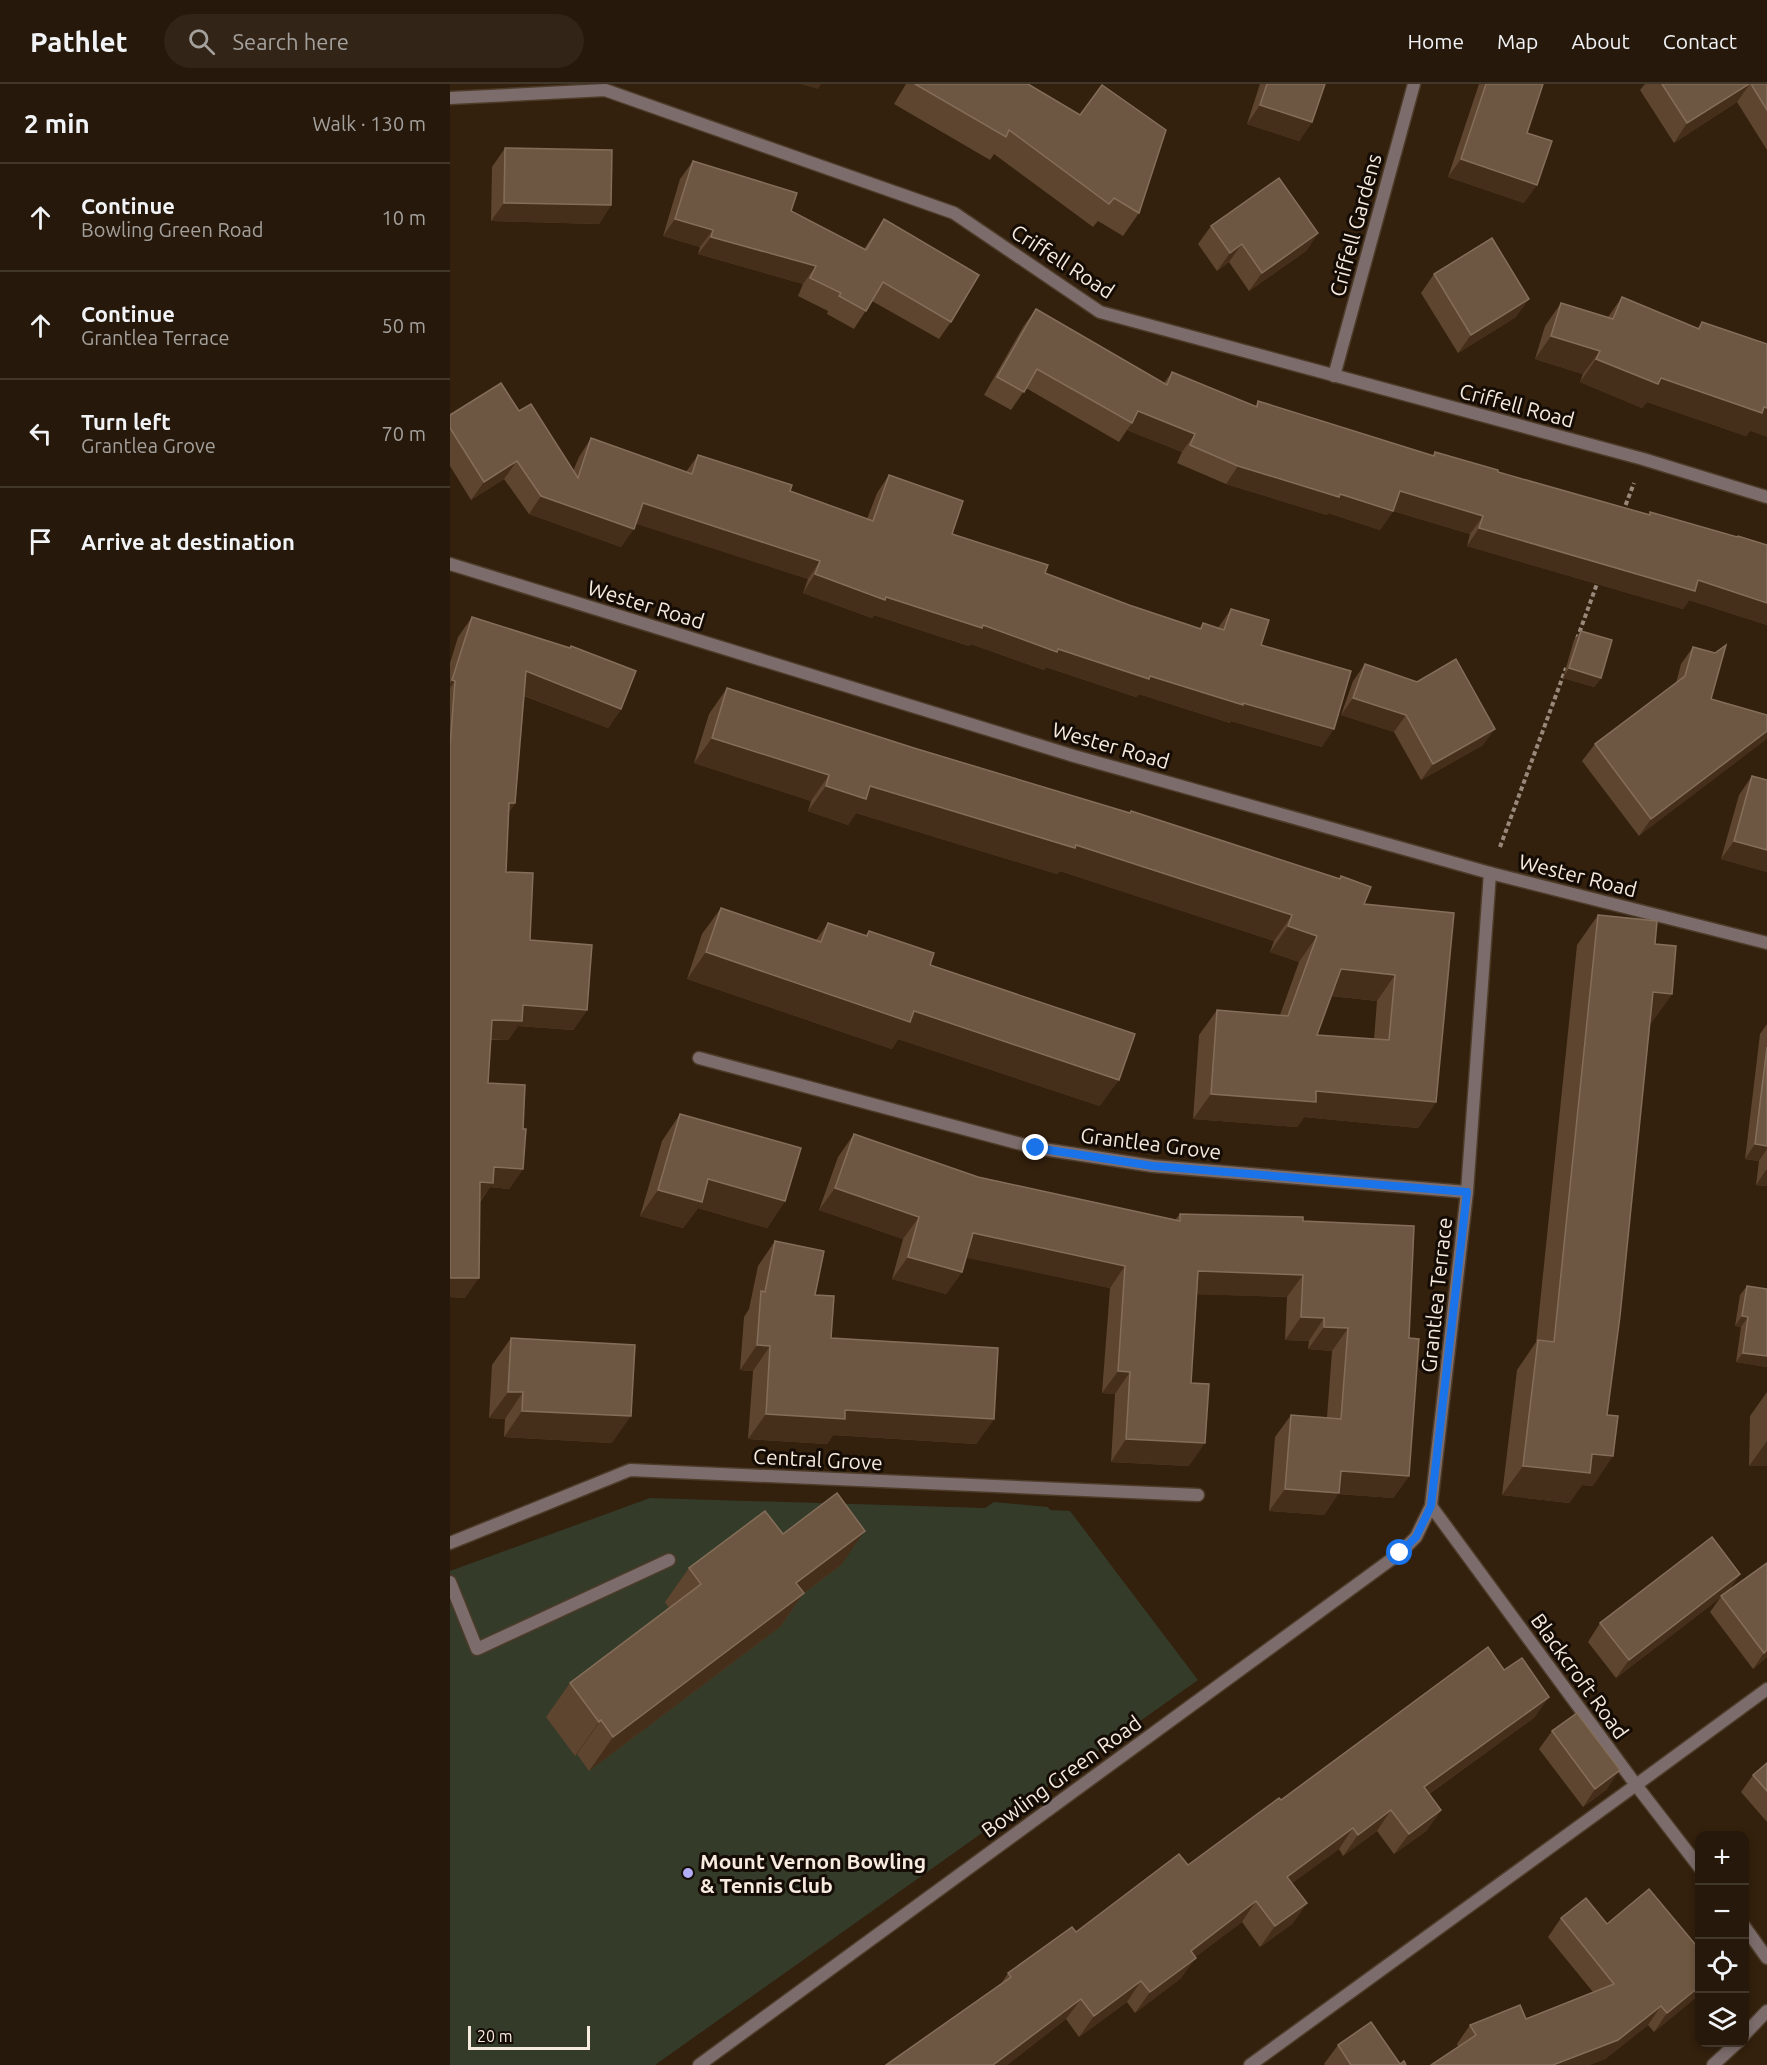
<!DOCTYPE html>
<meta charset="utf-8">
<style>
:root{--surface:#26180a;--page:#322518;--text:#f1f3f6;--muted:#a4a09c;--line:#42372b}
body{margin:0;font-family:Ubuntu,sans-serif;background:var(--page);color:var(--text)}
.controls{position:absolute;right:18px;bottom:18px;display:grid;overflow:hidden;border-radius:12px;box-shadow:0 3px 9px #0003}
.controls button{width:54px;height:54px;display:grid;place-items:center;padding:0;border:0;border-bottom:2px solid var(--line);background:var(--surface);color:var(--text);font:30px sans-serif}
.scale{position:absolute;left:18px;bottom:15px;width:122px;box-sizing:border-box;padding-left:6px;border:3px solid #f7eade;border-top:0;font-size:16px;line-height:21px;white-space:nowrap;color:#f7eade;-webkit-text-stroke:4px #140c05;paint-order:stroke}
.stop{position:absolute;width:18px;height:18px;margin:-14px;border:4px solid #1a73e8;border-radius:50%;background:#fff}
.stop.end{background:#1a73e8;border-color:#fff;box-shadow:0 2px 6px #0008}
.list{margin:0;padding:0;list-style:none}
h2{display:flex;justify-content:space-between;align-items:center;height:78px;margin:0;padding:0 24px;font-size:26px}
h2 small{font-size:20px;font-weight:400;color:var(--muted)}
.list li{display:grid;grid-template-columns:39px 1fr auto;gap:18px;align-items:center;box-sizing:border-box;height:108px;padding:0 24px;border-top:2px solid var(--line)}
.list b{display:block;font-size:22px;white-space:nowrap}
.list p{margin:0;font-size:20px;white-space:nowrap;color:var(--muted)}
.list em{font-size:20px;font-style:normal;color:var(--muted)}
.icon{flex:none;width:33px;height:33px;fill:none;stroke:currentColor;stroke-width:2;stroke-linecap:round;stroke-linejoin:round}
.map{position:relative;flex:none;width:1317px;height:1981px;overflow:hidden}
header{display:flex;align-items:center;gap:36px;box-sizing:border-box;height:84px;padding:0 30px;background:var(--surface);border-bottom:2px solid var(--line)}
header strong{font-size:28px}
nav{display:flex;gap:33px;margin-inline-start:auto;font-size:21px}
.search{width:420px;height:54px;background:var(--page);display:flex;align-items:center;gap:15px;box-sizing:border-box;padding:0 21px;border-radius:33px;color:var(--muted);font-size:22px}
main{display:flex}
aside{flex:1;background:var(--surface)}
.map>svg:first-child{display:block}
</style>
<header>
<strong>Pathlet</strong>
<div class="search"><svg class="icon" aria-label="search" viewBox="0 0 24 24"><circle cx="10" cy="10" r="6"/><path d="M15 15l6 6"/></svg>Search here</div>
<nav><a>Home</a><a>Map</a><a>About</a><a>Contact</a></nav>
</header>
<main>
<aside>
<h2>2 min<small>Walk · 130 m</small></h2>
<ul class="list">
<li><svg class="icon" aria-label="ahead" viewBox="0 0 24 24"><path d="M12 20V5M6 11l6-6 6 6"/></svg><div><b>Continue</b><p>Bowling Green Road</p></div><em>10 m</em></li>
<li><svg class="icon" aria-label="ahead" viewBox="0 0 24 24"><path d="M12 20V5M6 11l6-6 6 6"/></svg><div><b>Continue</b><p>Grantlea Terrace</p></div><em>50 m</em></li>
<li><svg class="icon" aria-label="left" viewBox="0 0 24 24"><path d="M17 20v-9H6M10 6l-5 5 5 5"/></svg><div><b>Turn left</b><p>Grantlea Grove</p></div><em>70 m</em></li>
<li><svg class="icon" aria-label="arrive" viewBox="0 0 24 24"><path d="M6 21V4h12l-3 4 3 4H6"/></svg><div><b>Arrive at destination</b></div></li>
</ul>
</aside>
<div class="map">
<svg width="1317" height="1981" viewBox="0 0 1317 1981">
<rect width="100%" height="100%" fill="#33200d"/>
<polygon fill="#343b29" points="200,1414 535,1424 544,1418 598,1423 600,1426 620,1427 748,1596 205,1981 0,1981 0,1487"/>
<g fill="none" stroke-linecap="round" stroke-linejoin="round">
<defs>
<g id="service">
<polyline points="0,1498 27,1565 219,1476"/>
<polyline points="800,1981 1186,1701"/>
</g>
<g id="minor">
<polyline points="0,14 155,6 504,129 650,228 1193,375 1317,413"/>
<polyline points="884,292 964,0"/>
<polyline points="0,480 624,672 1040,789 1317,859"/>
<polyline points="249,974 586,1064 703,1082 1017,1108"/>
<polyline points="981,1422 1186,1701 1250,1784"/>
<polyline points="0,1459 180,1386 748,1411"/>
<polyline points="1186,1701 1317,1605"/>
<polyline points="1294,1842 1317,1874"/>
<polyline points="1294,1951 1317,1927"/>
<polyline points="249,1981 950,1469 966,1453 981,1422 1017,1108 1040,789"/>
<polyline points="1263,1981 1288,1958"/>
</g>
</defs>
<use href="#service" stroke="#4e3c2a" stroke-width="15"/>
<use href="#minor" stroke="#4e3c2a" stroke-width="15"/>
<g stroke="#99897a" stroke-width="4" stroke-dasharray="4.5 3" stroke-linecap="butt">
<polyline points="1173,428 1184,399"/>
<polyline points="1127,555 1148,497"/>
<polyline points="1050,763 1116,584"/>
</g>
<use href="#service" stroke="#7c6d6c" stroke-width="12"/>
<use href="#minor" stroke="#7c6d6c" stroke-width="12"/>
</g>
<g fill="#5e452f" fill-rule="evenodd">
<polygon points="456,0 578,0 689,129 673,152 648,137 643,143 544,70 540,76 444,20"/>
<polygon points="810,0 875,0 862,38 849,57 797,40"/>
<polygon points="1029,0 1093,0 1077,49 1074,119 998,93"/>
<polygon points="1195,0 1317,0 1317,66 1287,18 1224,59 1190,6"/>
<polygon points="55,64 161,121 149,140 41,137 42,83"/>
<polygon points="243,77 414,165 434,135 501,238 489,255 422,217 404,245 377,230 378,227 348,212 353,200 248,170 250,163 213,152 230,95"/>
<polygon points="761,142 868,149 856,167 799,207 779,178 767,187 748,160"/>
<polygon points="984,190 1066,233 1008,269 971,209"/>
<polygon points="1172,213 1247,245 1252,238 1300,347 1296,352 1197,318 1192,324 1130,298 1133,290 1085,275 1095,242 1111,219 1158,233"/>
<polygon points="586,225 714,299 722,288 805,323 808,317 982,372 985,368 1048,388 1199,431 1200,428 1317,461 1317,541 1239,516 1233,525 1017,462 1020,450 943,427 930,446 878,429 877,431 776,400 727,379 732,368 677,346 669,358 576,304 561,326 534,311 573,243"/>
<polygon points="69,327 123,387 129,373 141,354 236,388 248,371 340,407 417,435 427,409 439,391 502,450 595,489 679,521 749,545 753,539 768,544 781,525 811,561 872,663 781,637 780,639 689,610 686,613 596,583 594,586 521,560 519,562 424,531 422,534 353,509 358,495 186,439 171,463 79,430 54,395 21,416 0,382 0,331"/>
<polygon points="22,533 120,564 121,562 171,625 158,644 74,612 65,719 59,728 56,788 80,856 137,926 123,946 68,942 58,956 41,956 38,999 73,1045 73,1085 59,1105 40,1103 30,1118 15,1214 0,1213 0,579 8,553"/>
<polygon points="1131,547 1151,594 1144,603 1113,594 1124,556"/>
<polygon points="1243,563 1261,615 1317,631 1189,752 1132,677 1145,660 1226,599 1231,580"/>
<polygon points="915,580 1033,661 971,696 944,648 891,631 903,597"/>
<path d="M277 604 464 664 889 795 891 792 914 820 1004 829 986 1018 968 1044 854 1033 847 1043 743 1035 749 951 767 926 830 931 849 878 820 868 824 857 610 787 607 790 406 729 398 741 358 727 361 717 244 679 259 630ZM881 912 927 917 924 955 867 951Z"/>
<polygon points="1302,692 1317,696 1317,788 1271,775 1289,711"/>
<polygon points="271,824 366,856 378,839 415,852 419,847 480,881 650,1022 448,955 442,965 237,895 252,850"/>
<polygon points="1148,831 1205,860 1222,910 1201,939 1200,939 1143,1402 1132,1401 1119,1419 1052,1411 1067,1286 1086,1258 1127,861"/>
<polygon points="1317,940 1317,1102 1306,1101 1309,1077 1295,1075 1310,950"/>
<polygon points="230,1030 335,1117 317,1144 248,1124 233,1144 190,1132 212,1057"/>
<polygon points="404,1050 528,1093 725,1136 730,1130 853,1137 959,1254 959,1392 943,1414 888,1410 874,1431 819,1427 825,1353 841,1331 877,1333 882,1267 858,1265 859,1257 835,1256 837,1213 747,1210 741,1299 739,1382 661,1378 665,1310 652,1309 660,1204 516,1173 512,1188 496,1210 442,1195 453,1155 369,1126 388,1073"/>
<polygon points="325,1157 365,1211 381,1254 544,1335 526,1360 383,1351 377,1360 298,1355 303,1287 290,1286 294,1233 299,1225 308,1182"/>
<polygon points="1297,1202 1317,1283 1286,1278 1291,1243 1285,1242 1290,1211"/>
<polygon points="61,1254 162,1359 54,1353 55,1335 39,1334 42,1281"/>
<polygon points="1317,1308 1317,1382 1299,1382 1300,1332"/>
<polygon points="333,1450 391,1481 353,1510 330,1543 139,1687 127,1670 125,1672 96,1633 120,1599 219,1524 215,1518 239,1484"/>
<polygon points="1290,1490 1278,1507 1317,1573 1303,1585 1260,1528 1270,1514 1166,1594 1138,1558 1150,1539"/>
<polygon points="1085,1633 979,1710 991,1726 976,1747 944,1770 927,1747 893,1772 889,1765 842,1799 857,1819 842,1840 810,1863 792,1838 745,1873 731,1894 685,1929 677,1918 629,1953 616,1935 557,1981 436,1981 551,1900 558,1889 738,1781 831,1716"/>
<polygon points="1102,1647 1157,1705 1133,1723 1089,1665"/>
<polygon points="1317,1679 1317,1738 1291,1708 1303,1691"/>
<polygon points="1111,1834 1157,1840 1250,1866 1250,1910 1204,1948 1198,1941 1155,1975 1139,1981 981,1981 1008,1963 1007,1960 1020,1941 1076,1935 1143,1908 1098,1853"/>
<polygon points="888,1961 950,1980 956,1981 875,1981 874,1980"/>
</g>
<g fill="#462f1a">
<polygon points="350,0 371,0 368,5"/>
<polygon points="1300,0 1287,18 1224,59 1237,39"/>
<polygon points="810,21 862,38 849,57 797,40"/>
<polygon points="1011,75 1087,101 1074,119 998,93"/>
<polygon points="54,119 161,121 149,140 41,137"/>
<polygon points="225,135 263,146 250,163 213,152"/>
<polygon points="868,149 856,167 799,207 812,189"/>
<polygon points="261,153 366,182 353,200 248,170"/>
<polygon points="792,160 779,178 767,187 780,169"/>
<polygon points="1079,215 1066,233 1008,269 1021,251"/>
<polygon points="1101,252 1150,267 1133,290 1085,275"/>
<polygon points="1146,275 1317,324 1317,353 1300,347 1296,352 1197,318 1192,324 1130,298"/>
<polygon points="688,327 745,350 732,368 677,346 682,339"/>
<polygon points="67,377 54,395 21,416 34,398"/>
<polygon points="788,382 890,410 943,427 930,446 878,429 877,431 776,400"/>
<polygon points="950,407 1033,432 1020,450 937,425"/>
<polygon points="91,412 184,445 171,463 79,430"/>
<polygon points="193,419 370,477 358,495 180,438"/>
<polygon points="1029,444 1248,496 1317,519 1317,541 1239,516 1233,525 1017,462"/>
<polygon points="365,490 436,513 533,541 608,565 884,645 872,663 781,637 780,639 689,610 686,613 596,583 594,586 521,560 519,562 424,531 422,534 353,509"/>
<polygon points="1119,584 1151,594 1144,603 1113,594"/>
<polygon points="76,587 171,625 158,644 62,607"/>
<polygon points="2,596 5,597 0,604 0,599"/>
<polygon points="903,614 956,631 944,648 891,631"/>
<polygon points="1045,645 1033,661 971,696 983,680"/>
<polygon points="1317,647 1317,655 1189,752 1201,735"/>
<polygon points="262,654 379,691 361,717 244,679"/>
<polygon points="376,702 420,702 626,761 842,831 824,857 610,787 607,790 406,729 398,741 358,727"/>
<polygon points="59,719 65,719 51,739"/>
<polygon points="1284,757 1317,766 1317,788 1271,775"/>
<polygon points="838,842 867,852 849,878 820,868"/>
<polygon points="256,868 464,927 669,996 650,1022 448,955 442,965 237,895"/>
<polygon points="891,885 945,891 927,917 873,911"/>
<polygon points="1203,908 1222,910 1201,939 1182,938"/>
<polygon points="73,921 137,926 123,946 68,942 58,956 28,955 42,936"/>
<polygon points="866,1007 986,1018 968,1044 854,1033 847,1043 743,1035 761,1010"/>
<polygon points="1305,1060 1317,1062 1317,1065 1309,1077 1295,1075"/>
<polygon points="44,1083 73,1085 59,1105 40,1103 29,1118 30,1098"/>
<polygon points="1316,1086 1317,1086 1317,1102 1306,1101"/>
<polygon points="258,1095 335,1117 317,1144 248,1124 233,1144 190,1132 208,1106"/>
<polygon points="385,1104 469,1133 453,1155 369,1126"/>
<polygon points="523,1149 675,1182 660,1204 507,1172"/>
<polygon points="458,1173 512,1188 496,1210 442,1195"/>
<polygon points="748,1187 853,1191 837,1213 732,1210"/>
<polygon points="0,1194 29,1194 15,1214 0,1213"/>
<polygon points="1292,1232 1298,1233 1291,1243 1285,1242"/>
<polygon points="851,1233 874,1234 859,1257 835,1256"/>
<polygon points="874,1243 898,1244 882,1267 858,1265"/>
<polygon points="307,1261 320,1262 303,1287 290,1286"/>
<polygon points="1293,1269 1317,1272 1317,1283 1286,1278"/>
<polygon points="668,1287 680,1288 665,1310 652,1309"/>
<polygon points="58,1308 73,1308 55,1335 39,1334"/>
<polygon points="395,1326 544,1335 526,1360 383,1351 377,1360 298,1355 316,1330"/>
<polygon points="72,1327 181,1332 162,1359 54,1353"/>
<polygon points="676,1355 755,1359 739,1382 661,1378"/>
<polygon points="1317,1357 1317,1382 1299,1382"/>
<polygon points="1142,1370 1163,1372 1143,1402 1132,1401 1119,1419 1052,1411 1073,1382"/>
<polygon points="891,1387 959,1392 943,1414 888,1410 874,1431 819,1427 835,1405"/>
<polygon points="415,1447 391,1481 353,1510 330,1543 139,1687 163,1653 346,1499"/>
<polygon points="1290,1490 1277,1509 1166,1594 1179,1576"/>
<polygon points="1317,1566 1317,1573 1303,1585 1314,1569"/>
<polygon points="1099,1613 1085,1633 959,1724 974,1703"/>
<polygon points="151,1636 127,1670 125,1672 149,1638"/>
<polygon points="1170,1686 1157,1705 1133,1723 1145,1705"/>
<polygon points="941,1726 927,1747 893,1772 908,1751"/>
<polygon points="991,1726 976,1747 944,1770 959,1750"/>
<polygon points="903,1744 889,1765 823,1813 837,1793"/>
<polygon points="806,1817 792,1838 726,1888 741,1867"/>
<polygon points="857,1819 842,1840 810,1863 825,1842"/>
<polygon points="746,1874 731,1894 685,1929 700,1908"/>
<polygon points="691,1897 677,1918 629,1953 644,1932"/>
<polygon points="1250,1902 1250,1910 1204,1948 1217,1929"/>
<polygon points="631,1915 616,1935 557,1981 543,1981"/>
<polygon points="1211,1922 1198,1941 1155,1975 1139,1981 1103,1981"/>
</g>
<g fill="#6e5742" stroke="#846e5a" stroke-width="1.5" fill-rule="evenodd">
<polygon points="465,0 578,0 630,31 652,1 716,46 689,129 664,114 659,120 559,46 556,53"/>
<polygon points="817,0 875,0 862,38 810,21"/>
<polygon points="1036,0 1093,0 1077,49 1102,57 1087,101 1011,75"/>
<polygon points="1212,0 1299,0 1237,39"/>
<polygon points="1301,0 1317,0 1317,26"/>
<polygon points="55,64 162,66 161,121 54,119"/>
<polygon points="243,77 347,109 341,127 416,166 434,135 529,191 501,238 433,198 416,227 389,212 391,209 360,194 366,182 261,153 263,146 225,135"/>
<polygon points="829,94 868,149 812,189 792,160 780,169 761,142"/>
<polygon points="1042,154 1079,215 1021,251 984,190"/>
<polygon points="1172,213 1249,245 1252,238 1317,260 1317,324 1314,323 1312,329 1211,294 1208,300 1146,275 1150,267 1101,252 1111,219 1163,235"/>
<polygon points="586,225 717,301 722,288 807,323 808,317 984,372 985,368 1048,386 1048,388 1200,431 1200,428 1287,453 1288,452 1317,461 1317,519 1248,496 1245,507 1029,444 1033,432 950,407 943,427 890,410 889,413 788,382 740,361 745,350 688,327 682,339 587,285 574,308 547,293"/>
<polygon points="51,299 69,327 81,320 128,394 141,354 242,390 248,371 342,401 340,407 423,437 439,391 513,417 502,450 598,481 595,489 679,521 751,545 753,539 774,546 781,525 819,536 811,561 901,587 884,645 793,619 793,621 700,592 699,595 608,565 607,568 533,541 532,544 436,513 435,516 365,490 370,477 193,419 184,445 91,412 67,377 34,398 0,344 0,331"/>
<polygon points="22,533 120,564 121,562 186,587 171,625 76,587 65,719 59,719 56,788 83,789 80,856 142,861 137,926 73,921 72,937 42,936 38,999 75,1001 73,1045 76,1045 73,1085 44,1083 43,1099 30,1098 29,1194 0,1194 0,662 5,597 2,596"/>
<polygon points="1131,547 1162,556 1151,594 1119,584"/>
<polygon points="1276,561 1261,615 1317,631 1317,647 1201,735 1145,660 1235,592 1243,563 1265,569"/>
<polygon points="1006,575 1045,645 983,680 956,631 903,614 915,580 967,598"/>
<path d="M277 604 464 664 680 729 681 727 890 795 891 792 921 803 914 820 1004 829 986 1018 866 1007V1018L761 1010 767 926 838 932 867 852 838 842 842 831 626 761 625 764 420 702 416 715 376 702 379 691 262 654ZM891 885 945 891 939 956 867 951Z"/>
<polygon points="1302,692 1317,696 1317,766 1284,757"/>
<polygon points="271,824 371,858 378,839 417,852 419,847 484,869 480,881 685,950 669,996 464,927 460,938 256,868"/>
<polygon points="1148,831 1207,837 1205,860 1226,862 1222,910 1203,908 1170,1232 1157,1331 1168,1332 1163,1372 1142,1370 1140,1389 1073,1382 1088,1256 1104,1258"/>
<polygon points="1317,963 1317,1062 1305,1060"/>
<polygon points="230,1030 351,1064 335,1117 258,1095 252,1118 208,1106"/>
<polygon points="404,1050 528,1093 730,1137 730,1130 853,1133 853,1137 964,1142 959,1254 969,1255 959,1392 891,1387 889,1409 835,1405 841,1331 891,1335 898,1244 874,1243 874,1234 851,1233 853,1191 748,1187 741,1299 759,1300 755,1359 676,1355 680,1288 668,1287 675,1182 523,1149 512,1188 458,1173 469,1133 385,1104"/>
<polygon points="325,1157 374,1167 365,1211 384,1212 381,1254 548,1264 544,1335 395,1326 395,1335 316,1330 320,1262 307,1261 311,1207 315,1208"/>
<polygon points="1297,1202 1317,1205 1317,1272 1293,1269 1298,1233 1292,1232"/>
<polygon points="61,1254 185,1261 181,1332 72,1327 73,1308 58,1308"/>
<polygon points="387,1409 415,1447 346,1499 354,1509 163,1653 151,1636 149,1638 120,1599 251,1500 239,1484 315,1427 333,1450"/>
<polygon points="1262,1453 1290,1490 1179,1576 1150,1539"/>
<polygon points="1317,1479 1317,1566 1314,1569 1271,1512"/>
<polygon points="1038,1563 1054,1586 1072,1574 1099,1613 974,1703 991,1726 959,1750 941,1726 908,1751 903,1744 837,1793 857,1819 825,1842 806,1817 741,1867 746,1874 700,1908 691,1897 644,1932 631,1915 543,1981 436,1981 561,1893 558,1889 622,1843 626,1848 729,1770 738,1781 829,1714 831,1716"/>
<polygon points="1127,1629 1170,1686 1145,1705 1102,1647"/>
<polygon points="1317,1679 1317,1707 1303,1691"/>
<polygon points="1199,1805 1250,1866 1250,1902 1217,1929 1211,1922 1168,1956 1103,1981 981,1981 1026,1951 1020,1941 1070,1921 1076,1935 1164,1900 1111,1834 1136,1814 1157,1840"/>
<polygon points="921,1938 950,1980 954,1977 956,1981 901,1981 888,1961"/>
</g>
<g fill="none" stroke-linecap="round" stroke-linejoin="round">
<polyline stroke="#1a73e8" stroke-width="8" points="586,1064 703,1082 1017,1108 981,1422 966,1453 950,1469"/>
</g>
<circle fill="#b2adf9" stroke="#140c05" stroke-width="2" cx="238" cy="1789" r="6"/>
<g text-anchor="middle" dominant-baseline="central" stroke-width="6" stroke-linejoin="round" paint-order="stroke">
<g font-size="21" fill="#f7eade" stroke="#140c05">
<text transform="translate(905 141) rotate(-75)">Criffell Gardens</text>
<text transform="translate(613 177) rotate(33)">Criffell Road</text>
<text transform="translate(1067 321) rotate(15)">Criffell Road</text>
<text transform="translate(196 520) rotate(17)">Wester Road</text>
<text transform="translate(661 661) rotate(16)">Wester Road</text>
<text transform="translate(1128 791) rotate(14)">Wester Road</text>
<text transform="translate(701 1059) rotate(7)">Grantlea Grove</text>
<text transform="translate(986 1211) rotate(-84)">Grantlea Terrace</text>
<text transform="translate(368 1375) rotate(3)">Central Grove</text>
<text transform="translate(1130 1592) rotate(54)">Blackcroft Road</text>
<text transform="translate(611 1692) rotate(-36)">Bowling Green Road</text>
</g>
<g font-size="21" font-weight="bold" fill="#f7eade" stroke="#140c05" text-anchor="start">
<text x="250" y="1777">Mount Vernon Bowling<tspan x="250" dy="24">&amp; Tennis Club</tspan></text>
</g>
</g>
</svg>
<div class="controls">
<button>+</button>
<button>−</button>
<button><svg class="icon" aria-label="locate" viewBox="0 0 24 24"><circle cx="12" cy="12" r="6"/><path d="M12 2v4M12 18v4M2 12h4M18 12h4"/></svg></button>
<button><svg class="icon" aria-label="layers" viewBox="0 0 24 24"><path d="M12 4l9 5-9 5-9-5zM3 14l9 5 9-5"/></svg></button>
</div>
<div class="scale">20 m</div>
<div class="stop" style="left:950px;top:1469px"></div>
<div class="stop end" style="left:586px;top:1064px"></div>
</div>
</main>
